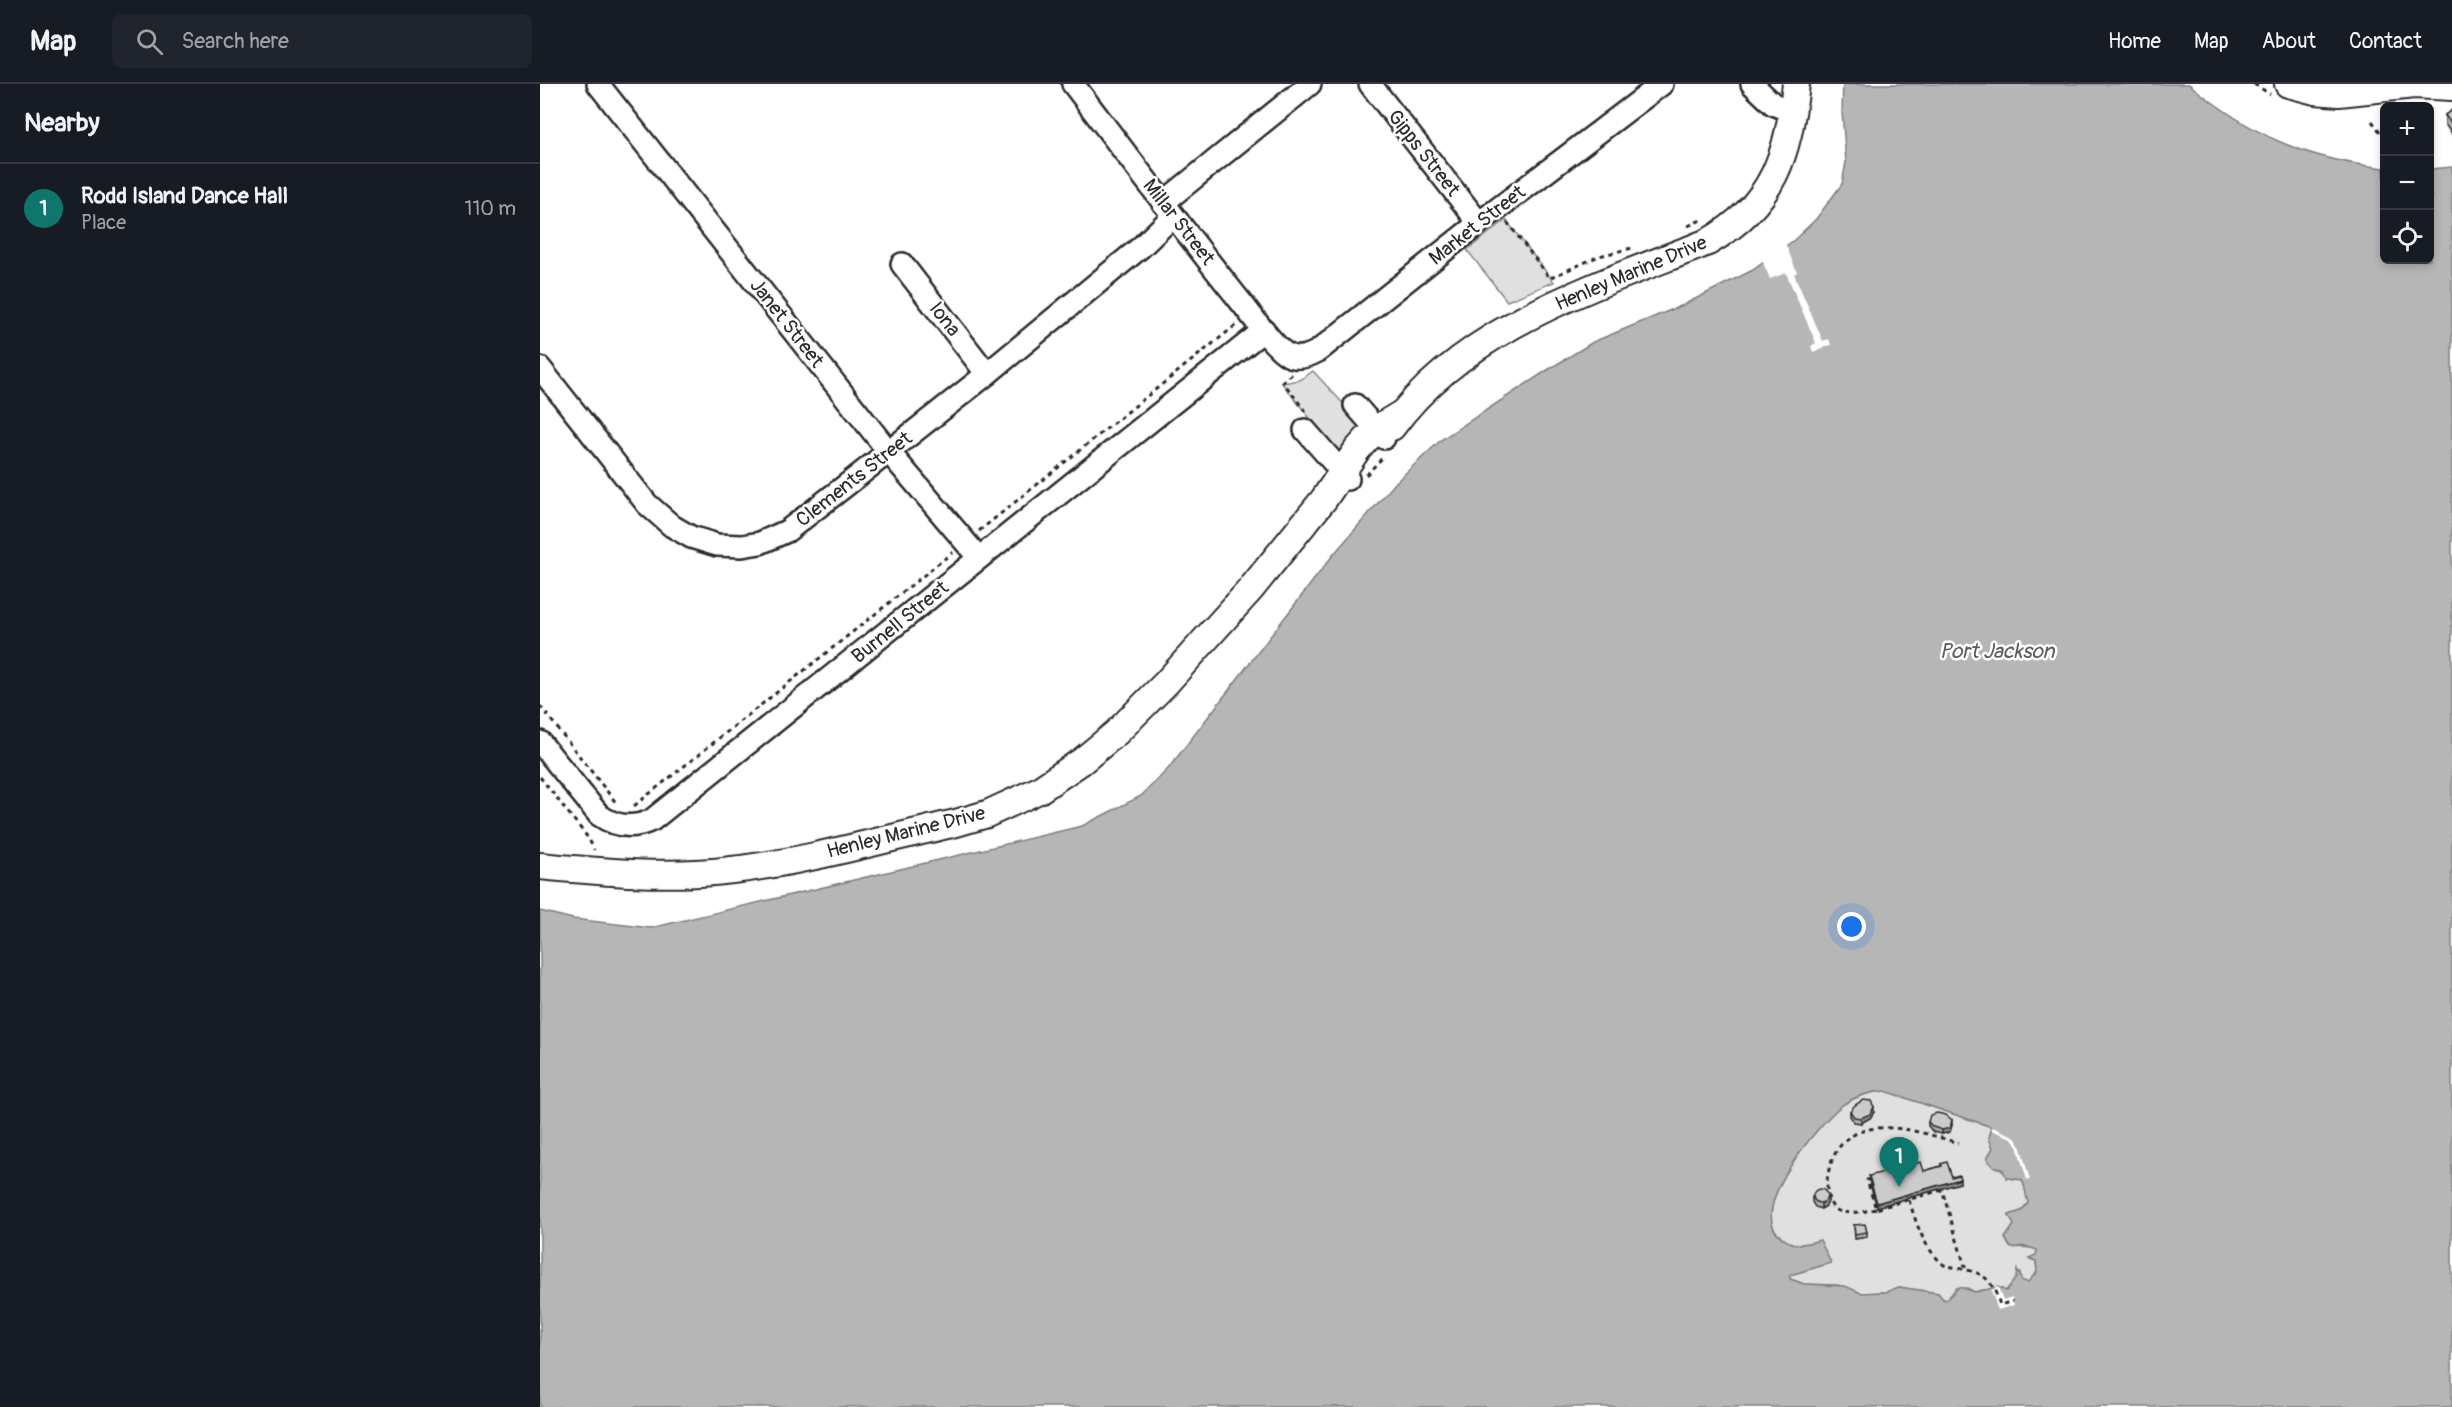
<!DOCTYPE html>
<meta charset="utf-8">
<style>
:root{--surface:#171b24;--page:#20242c;--text:#f1f3f6;--muted:#9ea1a6;--line:#363941;--accent:#0f766e}
body{margin:0;font-family:Pangolin,sans-serif;background:var(--page);color:var(--text)}
.controls{position:absolute;right:18px;top:18px;display:grid;overflow:hidden;border-radius:9px;box-shadow:0 3px 9px #0003}
.controls button{width:54px;height:54px;display:grid;place-items:center;padding:0;border:0;border-bottom:2px solid var(--line);background:var(--surface);color:var(--text);font:30px sans-serif}
.you{position:absolute;left:1312px;top:843px;width:21px;height:21px;margin:-15px;border:4px solid #fff;border-radius:50%;background:#1a73e8;box-shadow:0 0 0 9px #1a73e833}
.badge{display:grid;place-items:center;width:39px;height:39px;border-radius:50%;background:var(--accent);color:#fff;font-size:20px;font-weight:700}
.pin{position:absolute;translate:-50% -50px;filter:drop-shadow(0 2px 3px #0008)}
.pin::after{content:'';position:absolute;top:32px;width:21px;height:18px;background:inherit;clip-path:polygon(0 0,100% 0,50% 100%)}
.list{margin:0;padding:0;list-style:none}
h2{display:flex;justify-content:space-between;align-items:center;height:78px;margin:0;padding:0 24px;font-size:26px}
h2 small{font-size:20px;font-weight:400;color:var(--muted)}
.list li{display:grid;grid-template-columns:39px 1fr auto;gap:18px;align-items:center;box-sizing:border-box;height:90px;padding:0 24px;border-top:2px solid var(--line)}
.list b{display:block;font-size:22px;white-space:nowrap}
.list p{margin:0;font-size:20px;white-space:nowrap;color:var(--muted)}
.list em{font-size:20px;font-style:normal;color:var(--muted)}
.icon{flex:none;width:33px;height:33px;fill:none;stroke:currentColor;stroke-width:2;stroke-linecap:round;stroke-linejoin:round}
.map{position:relative;flex:none;width:1912px;height:1323px;overflow:hidden}
header{display:flex;align-items:center;gap:36px;box-sizing:border-box;height:84px;padding:0 30px;background:var(--surface);border-bottom:2px solid var(--line)}
header strong{font-size:28px}
nav{display:flex;gap:33px;margin-inline-start:auto;font-size:21px}
.search{width:420px;height:54px;background:var(--page);display:flex;align-items:center;gap:15px;box-sizing:border-box;padding:0 21px;border-radius:9px;color:var(--muted);font-size:22px}
main{display:flex}
aside{flex:1;background:var(--surface)}
.map>svg:first-child{display:block}
</style>
<header>
<strong>Map</strong>
<div class="search"><svg class="icon" aria-label="search" viewBox="0 0 24 24"><circle cx="10" cy="10" r="6"/><path d="M15 15l6 6"/></svg>Search here</div>
<nav><a>Home</a><a>Map</a><a>About</a><a>Contact</a></nav>
</header>
<main>
<aside>
<h2>Nearby<small></small></h2>
<ul class="list">
<li><span class="badge">1</span><div><b>Rodd Island Dance Hall</b><p>Place</p></div><em>110 m</em></li>
</ul>
</aside>
<div class="map">
<svg width="1912" height="1323" viewBox="0 0 1912 1323">
<rect width="100%" height="100%" fill="#fff"/>
<filter id="ink" filterUnits="userSpaceOnUse"><feTurbulence type="fractalNoise" baseFrequency=".0167" numOctaves="2"/><feDisplacementMap in="SourceGraphic" scale="12" xChannelSelector="R" yChannelSelector="G"/><feConvolveMatrix kernelMatrix="1 2 1 2 8 2 1 2 1" color-interpolation-filters="sRGB"/></filter>
<g filter="url(#ink)">
<g fill="#e0e0e0" stroke="#868686" stroke-width="1.5">
<polygon points="966,136 1014,198 967,217 927,166"/>
<polygon points="773,287 824,342 803,376 742,299 760,296"/>
<path d="M1345 1007 1452 1043 1449 1054 1453 1064 1447 1074C1450 1083 1460 1083 1466 1090V1094C1482 1096 1483 1093 1486 1109 1487 1113 1488 1116 1488 1119L1481 1127 1469 1132 1474 1136V1141L1465 1154 1470 1163C1480 1165 1488 1161 1498 1166L1497 1171 1489 1175 1496 1177 1497 1188 1488 1198 1481 1197 1480 1189 1466 1207 1442 1206 1435 1208 1427 1204H1416L1407 1216 1403 1215 1398 1209 1359 1203 1346 1208 1321 1209 1298 1201 1264 1200 1250 1195V1191L1291 1179 1280 1157C1274 1158 1265 1162 1258 1162 1250 1161 1243 1155 1238 1150 1210 1121 1277 1041 1301 1022 1313 1013 1330 1008 1345 1007Z"/>
</g>
<path fill="#b6b6b6" stroke="#7e7e7e" stroke-width="1.5" fill-rule="evenodd" d="M1303 0H1649C1711 51 1764 75 1844 84V176H1890V85L1912 83V1323H0V827L33 835 111 844 542 742 601 712 628 685 793 471 856 398 902 355 1006 287 1053 258 1143 221 1213 186 1254 156 1276 135 1302 100 1306 78 1302 28ZM1345 1007 1452 1043 1449 1054 1453 1064 1447 1074C1449 1081 1455 1084 1462 1085L1467 1094C1484 1095 1483 1094 1486 1110 1486 1113 1488 1116 1488 1119L1481 1127 1469 1131 1474 1141 1465 1154 1471 1164 1485 1162 1497 1166 1496 1171 1489 1174 1496 1177 1497 1188 1488 1198 1482 1197 1477 1186 1476 1194 1466 1207 1458 1203 1435 1208 1419 1203 1406 1216 1403 1215 1398 1209 1359 1203 1346 1208 1321 1209 1305 1202 1264 1200 1250 1195V1191L1291 1179 1280 1156C1263 1161 1252 1164 1238 1150 1210 1121 1278 1041 1301 1022 1313 1013 1330 1008 1345 1007Z"/>
<g fill="#fff">
<polygon points="1245,159 1257,188 1254,190 1283,257 1289,255 1291,261 1273,268 1271,262 1276,259 1246,189 1230,195 1222,176"/>
<polygon points="1452,1043 1474,1052 1480,1061 1490,1096 1487,1096 1477,1062 1472,1054 1451,1046"/>
<polygon points="1458,1203 1463,1216 1472,1213 1474,1221 1458,1226 1451,1206"/>
</g>
<g fill="none" stroke-linecap="round" stroke-linejoin="round">
<defs>
<g id="minor">
<polyline points="58,0 349,368 439,474"/>
<path d="M533 0C587 71 641 143 697 213 709 227 733 263 748 271 758 276 769 272 778 267L939 139 1122 0"/>
<polyline points="830,0 939,139"/>
<polyline points="1212,0 1233,20 1253,28"/>
<polyline points="623,119 770,0"/>
<polyline points="362,180 447,290"/>
<polyline points="0,284 107,420 132,442 151,453 177,461 202,462 220,459 247,447 309,399 447,290 601,163 633,132"/>
<polyline points="815,321 844,354"/>
<polyline points="765,346 808,395"/>
<path d="M0 658 59 731C76 743 93 745 112 736L724 246"/>
</g>
<g id="major">
<polyline points="1748,0 1775,7 1799,9 1874,1 1912,3"/>
<path d="M852 343C925 242 1057 202 1168 158 1234 120 1248 71 1256 0"/>
<path d="M0 782C63 788 129 794 192 786 265 778 344 755 416 739L447 730 499 706 542 677 576 649 626 599 710 506 784 415 817 366 836 345 861 330"/>
</g>
</defs>
<use href="#minor" stroke="#2b2b2b" stroke-width="26"/>
<use href="#major" stroke="#2b2b2b" stroke-width="30"/>
<g stroke="#2b2b2b" stroke-width="3" stroke-dasharray="4.5 4.5" stroke-linecap="butt">
<polyline points="1714,0 1730,10"/>
<polyline points="1832,37 1844,53"/>
<polyline points="1890,112 1892,114"/>
<polyline points="967,138 1010,194 1059,172 1092,164"/>
<polyline points="1148,142 1161,136"/>
<polyline points="752,290 743,298 766,328"/>
<polyline points="826,391 844,372"/>
<polyline points="439,447 696,241"/>
<polyline points="0,622 77,720"/>
<polyline points="0,693 49,755 54,766"/>
<polyline points="94,722 413,468"/>
<polyline points="1331,1095 1327,1096 1336,1125 1402,1106 1426,1186"/>
<path d="M1369 1116C1377 1141 1383 1163 1404 1181 1437 1189 1449 1185 1460 1221L1473 1217"/>
<path d="M1336 1125C1326 1127 1303 1132 1295 1125 1286 1118 1286 1100 1288 1090 1302 1022 1372 1045 1418 1059"/>
</g>
<use href="#minor" stroke="#fff" stroke-width="21"/>
<use href="#major" stroke="#fff" stroke-width="26"/>
</g>
<g fill="#afafaf" stroke="#2b2b2b" stroke-width="1.5">
<polygon points="1912,26 1912,51 1905,40 1905,31"/>
<polygon points="1310,1027 1334,1028 1330,1034 1321,1039 1314,1038 1310,1032"/>
<polygon points="1388,1038 1412,1041 1410,1048 1402,1050 1393,1048 1388,1042"/>
<polygon points="1401,1080 1412,1093 1420,1099 1337,1123 1329,1097 1329,1092 1384,1087 1401,1082"/>
<polygon points="1272,1113 1288,1117 1286,1122 1281,1125 1275,1123 1272,1118"/>
<polygon points="1314,1141 1327,1148 1327,1153 1315,1155"/>
</g>
<g fill="#8e8e8e" stroke="#2b2b2b" stroke-width="1.5">
<polygon points="1334,1023 1334,1028 1330,1034 1321,1039 1321,1034"/>
<polygon points="1412,1036 1412,1041 1410,1048 1402,1050 1402,1046"/>
<polygon points="1420,1095 1420,1099 1337,1123 1337,1119"/>
<polygon points="1288,1112 1288,1117 1286,1122 1281,1125 1281,1120"/>
</g>
<g fill="#cbcbcb" stroke="#2b2b2b" stroke-width="1.5">
<polygon points="1912,26 1912,41 1905,31"/>
<polygon points="1323,1016 1331,1017 1334,1023 1330,1030 1321,1034 1314,1033 1310,1027 1315,1021"/>
<polygon points="1397,1029 1406,1031 1412,1036 1410,1044 1402,1046 1393,1043 1388,1038 1390,1031"/>
<polygon points="1381,1078 1384,1087 1402,1082 1401,1080 1407,1078 1412,1093 1419,1091 1420,1095 1337,1119 1329,1092"/>
<circle cx="1280" cy="1112" r="7"/>
<polygon points="1325,1140 1327,1148 1315,1150 1314,1141"/>
</g>
</g>
<g text-anchor="middle" dominant-baseline="central" stroke-width="5" stroke-linejoin="round" paint-order="stroke">
<g font-size="20" fill="#2b2b2b" stroke="#fff">
<text transform="translate(884 69) rotate(52)">Gipps Street</text>
<text transform="translate(639 138) rotate(52)">Millar Street</text>
<text transform="translate(937 141) rotate(-38)">Market Street</text>
<text transform="translate(1091 189) rotate(-23)">Henley Marine Drive</text>
<text transform="translate(405 235) rotate(52)">Iona</text>
<text transform="translate(247 239) rotate(52)">Janet Street</text>
<text transform="translate(314 395) rotate(-38)">Clements Street</text>
<text transform="translate(360 538) rotate(-39)">Burnell Street</text>
<text transform="translate(366 748) rotate(-14)">Henley Marine Drive</text>
</g>
<g font-size="21" font-style="italic" fill="#5c5c5c" stroke="#fff">
<text x="1457" y="567">Port Jackson</text>
</g>
</g>
</svg>
<div class="controls">
<button>+</button>
<button>−</button>
<button><svg class="icon" aria-label="locate" viewBox="0 0 24 24"><circle cx="12" cy="12" r="6"/><path d="M12 2v4M12 18v4M2 12h4M18 12h4"/></svg></button>
</div>
<div class="you"></div>
<div class="pin badge" style="left:1359px;top:1103px">1</div>
</div>
</main>
